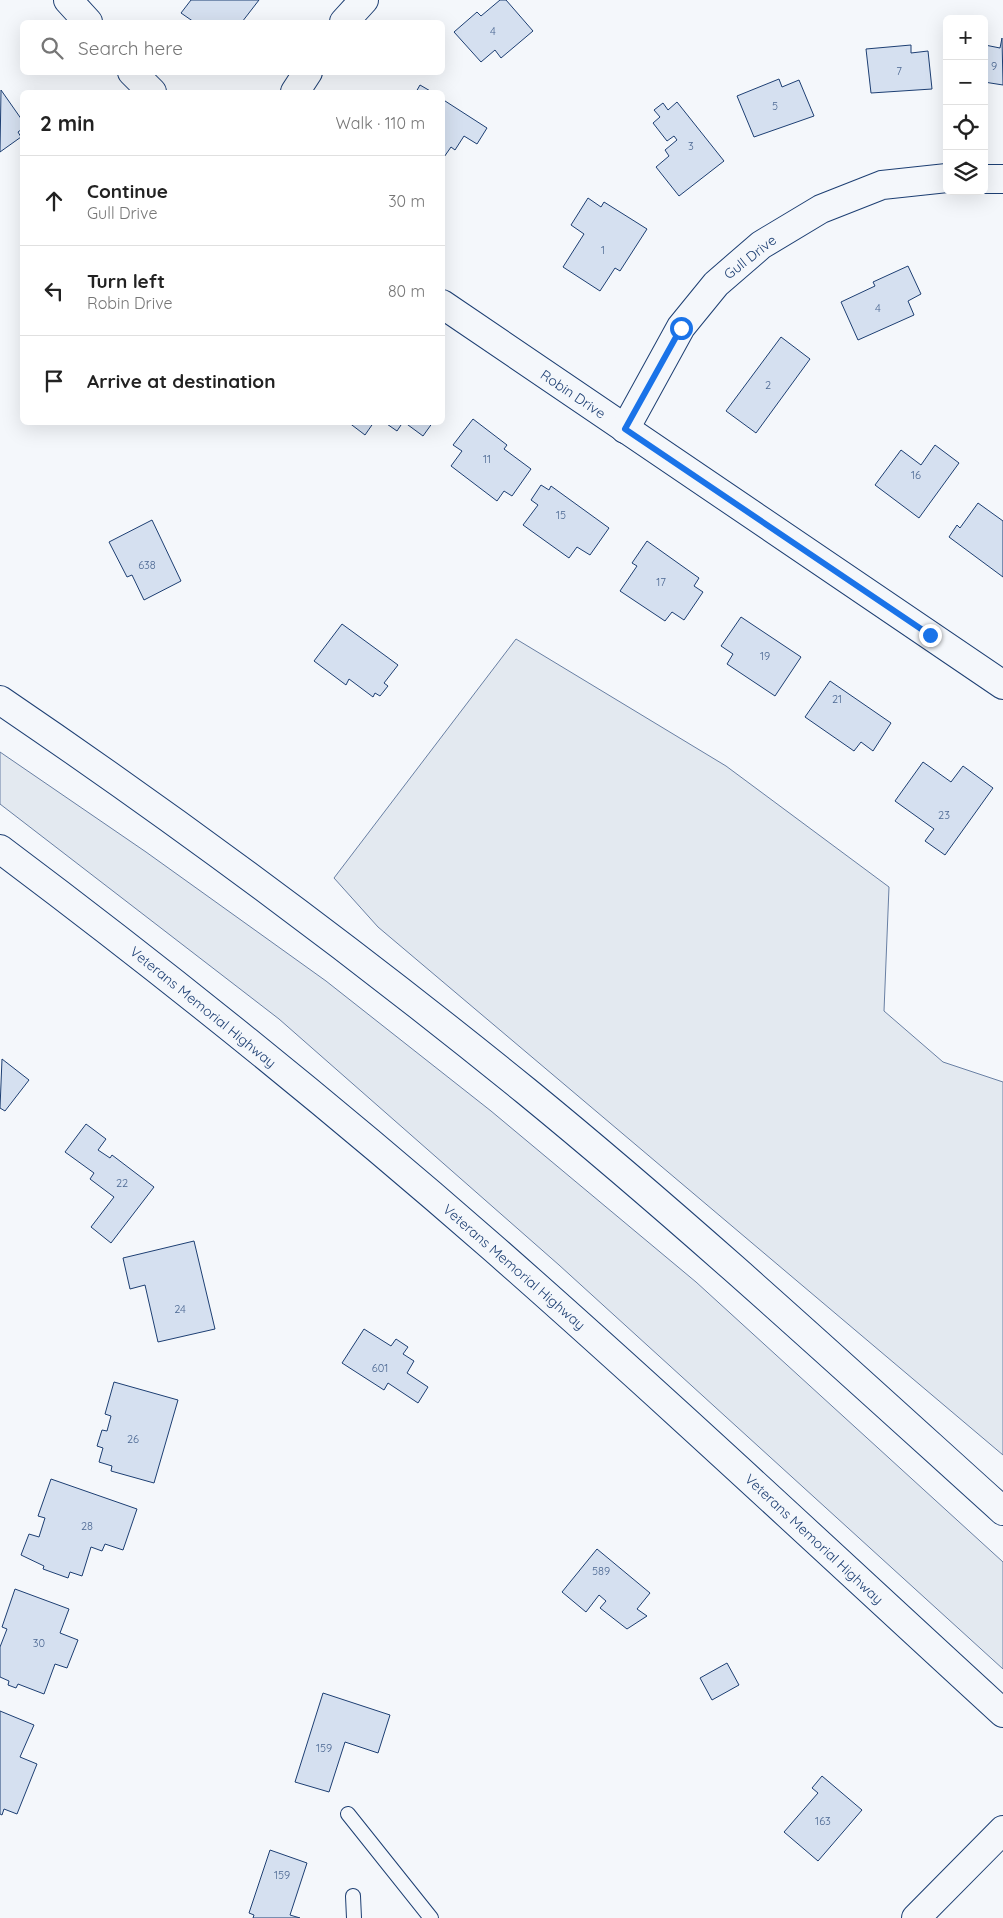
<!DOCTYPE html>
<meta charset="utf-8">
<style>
:root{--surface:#fff;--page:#f6f6f6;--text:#222;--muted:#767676;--line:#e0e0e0}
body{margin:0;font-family:Quicksand,sans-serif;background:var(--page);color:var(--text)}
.controls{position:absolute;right:15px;top:15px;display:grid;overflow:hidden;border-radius:8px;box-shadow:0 5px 20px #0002}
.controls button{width:45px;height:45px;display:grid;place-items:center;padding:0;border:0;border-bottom:1px solid var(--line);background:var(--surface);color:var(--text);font:25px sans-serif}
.stop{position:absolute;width:15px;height:15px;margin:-11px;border:4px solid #1a73e8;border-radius:50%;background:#fff}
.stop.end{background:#1a73e8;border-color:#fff;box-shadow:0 1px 5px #0008}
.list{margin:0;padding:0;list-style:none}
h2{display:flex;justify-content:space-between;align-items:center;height:65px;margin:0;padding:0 20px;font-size:21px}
h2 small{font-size:16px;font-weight:400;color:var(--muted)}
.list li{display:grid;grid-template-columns:32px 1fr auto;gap:15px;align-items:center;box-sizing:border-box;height:90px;padding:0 20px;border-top:1px solid var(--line)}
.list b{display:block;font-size:19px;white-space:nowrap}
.list p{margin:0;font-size:16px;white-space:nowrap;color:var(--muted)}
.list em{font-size:16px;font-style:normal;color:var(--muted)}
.icon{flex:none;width:28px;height:28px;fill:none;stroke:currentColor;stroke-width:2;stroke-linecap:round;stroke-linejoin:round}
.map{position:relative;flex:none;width:1003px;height:1918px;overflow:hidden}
.search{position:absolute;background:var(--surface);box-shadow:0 5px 20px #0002;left:20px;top:20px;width:425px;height:55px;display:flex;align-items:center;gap:12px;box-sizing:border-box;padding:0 18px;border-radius:8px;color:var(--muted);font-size:19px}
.panel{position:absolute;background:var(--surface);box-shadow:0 5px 20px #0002;left:20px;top:90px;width:425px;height:335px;border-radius:8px}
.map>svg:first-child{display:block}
</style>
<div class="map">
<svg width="1003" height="1918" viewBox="0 0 1003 1918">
<rect width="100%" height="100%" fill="#f4f7fb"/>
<g fill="#e3e9f0" stroke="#687fa3">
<polygon points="516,639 726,766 889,887 884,1011 943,1062 1003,1082 1003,1455 378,927 334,878"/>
<polygon points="0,752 146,852 326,981 491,1111 696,1282 1003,1562 1003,1669 559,1265 279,1019 0,804"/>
</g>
<g fill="#d5e0f0" stroke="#1d3f73">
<polygon points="191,0 259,0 242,22 194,22 181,13"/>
<polygon points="500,0 506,0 533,31 501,58 495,50 481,62 454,32 477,12 481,16"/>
<polygon points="1002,38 1003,85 984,82 985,45 1000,48"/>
<polygon points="911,45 911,53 928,51 932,89 871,93 866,49"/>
<polygon points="779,79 782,87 799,80 814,116 754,137 737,96"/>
<polygon points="420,85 432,92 416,92"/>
<polygon points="1,90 22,120 22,129 18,132 21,137 0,152"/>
<polygon points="442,99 487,128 477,144 464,136 455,150 451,147 442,160"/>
<polygon points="677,102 724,161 679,196 656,167 669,156 665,150 677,140 674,136 667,141 653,123 660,117 654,110 663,103 668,110"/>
<polygon points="588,198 601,207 604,202 647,229 620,271 615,268 600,291 563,267 584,234 571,225"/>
<polygon points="908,266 921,294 908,301 914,315 858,340 841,302 875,286 873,282"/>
<polygon points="781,337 810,359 756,433 726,411"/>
<polygon points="473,419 507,445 504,449 531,469 512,496 504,491 497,501 451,466 462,451 453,445"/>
<polygon points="348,422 374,422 365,435"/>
<polygon points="384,422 403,422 397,431"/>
<polygon points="404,422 433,422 423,436"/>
<polygon points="935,445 959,463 919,518 875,485 901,450 921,465"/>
<polygon points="541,485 549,490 551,486 609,528 590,555 577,547 569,558 523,525 538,505 531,500"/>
<polygon points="978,503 1003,521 1003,577 949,537 957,525 960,528"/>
<polygon points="152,520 181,581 144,600 132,575 127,577 109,542"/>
<polygon points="647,541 699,578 694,586 703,592 684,620 672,612 665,621 620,591 637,566 632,563"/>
<polygon points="741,617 801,657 775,696 727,664 733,654 721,646"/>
<polygon points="342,624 398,665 384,683 388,686 380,696 375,693 373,697 349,679 346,685 314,661"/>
<polygon points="830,681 891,723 873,751 861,742 854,751 805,717"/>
<polygon points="923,762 951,782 963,766 993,788 945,855 925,841 934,829 895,801"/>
<polygon points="2,1059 29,1080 5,1111 0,1108"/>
<polygon points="86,1124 106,1139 98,1150 110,1158 112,1155 154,1187 111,1243 91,1227 114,1197 90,1179 94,1173 65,1152"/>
<polygon points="194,1241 215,1329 158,1342 145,1285 130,1289 123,1258"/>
<polygon points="364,1329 391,1346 396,1339 408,1347 403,1354 414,1361 407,1373 428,1387 418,1403 388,1383 384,1390 342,1363"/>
<polygon points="114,1382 178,1400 154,1483 111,1471 112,1466 99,1462 103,1448 97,1446 102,1430 107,1431 111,1416 105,1414"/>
<polygon points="51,1479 137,1509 123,1550 105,1544 102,1551 91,1547 82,1576 70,1572 68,1578 43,1569 44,1566 21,1555 29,1534 39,1537 45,1518 38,1516"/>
<polygon points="597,1549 650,1593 637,1609 647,1616 627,1629 600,1608 606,1601 599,1595 586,1612 562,1592"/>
<polygon points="15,1589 69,1609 60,1633 78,1640 67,1668 55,1664 44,1694 18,1684 16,1688 8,1685 9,1681 0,1677 0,1647 7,1629 2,1627"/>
<polygon points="727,1663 739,1685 712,1700 700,1678"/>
<polygon points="323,1693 390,1715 378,1753 345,1742 329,1792 295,1782"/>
<polygon points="0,1711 34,1725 20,1757 37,1764 17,1814 4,1809 2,1815 0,1814"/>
<polygon points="822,1776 862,1810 818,1861 784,1832 818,1793 812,1788"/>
<polygon points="270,1850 307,1863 290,1915 300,1918 253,1918 254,1915 249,1913"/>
</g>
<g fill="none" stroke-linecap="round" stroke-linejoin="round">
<defs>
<g id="lane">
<polyline points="348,1814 431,1918"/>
<polyline points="353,1896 354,1918"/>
</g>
<g id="street">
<polyline points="68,0 88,22"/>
<polyline points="344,22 364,0"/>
<polyline points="132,72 152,92"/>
<polyline points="295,92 308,72"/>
<polyline points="984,179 1003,179"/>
<polyline points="442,304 1003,685"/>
<polyline points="625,429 681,327 716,284 761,245 821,209 882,185 947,178"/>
<polyline points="916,1918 1003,1830"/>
</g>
<g id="highway">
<path d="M0 700C181 823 356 953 526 1091 690 1225 846 1369 1003 1511"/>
<path d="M0 849C168 975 333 1108 492 1247 665 1399 833 1557 1003 1713"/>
</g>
</defs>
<use href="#lane" stroke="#1d3f73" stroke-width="16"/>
<use href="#street" stroke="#1d3f73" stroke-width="30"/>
<use href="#highway" stroke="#1d3f73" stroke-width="30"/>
<use href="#lane" stroke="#f4f7fb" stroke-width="14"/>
<use href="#street" stroke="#f4f7fb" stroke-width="28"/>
<use href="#highway" stroke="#f4f7fb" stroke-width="28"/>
</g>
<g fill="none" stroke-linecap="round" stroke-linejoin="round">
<polyline stroke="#1a73e8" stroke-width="6" points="681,328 625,429 930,635"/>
</g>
<g text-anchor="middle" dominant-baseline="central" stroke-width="4" stroke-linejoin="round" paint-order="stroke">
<g font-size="11" fill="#4b6792">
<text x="493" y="31">4</text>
<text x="994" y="66">9</text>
<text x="899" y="71">7</text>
<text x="775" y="106">5</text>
<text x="691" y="146">3</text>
<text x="603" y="250">1</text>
<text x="878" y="308">4</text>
<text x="768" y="385">2</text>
<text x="487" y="459">11</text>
<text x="916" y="475">16</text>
<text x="561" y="515">15</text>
<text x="147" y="565">638</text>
<text x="661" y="582">17</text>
<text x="765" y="656">19</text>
<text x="837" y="699">21</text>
<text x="944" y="815">23</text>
<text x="122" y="1183">22</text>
<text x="180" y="1309">24</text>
<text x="380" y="1368">601</text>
<text x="133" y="1439">26</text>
<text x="87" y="1526">28</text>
<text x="601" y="1571">589</text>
<text x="39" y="1643">30</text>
<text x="324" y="1748">159</text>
<text x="823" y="1821">163</text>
<text x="282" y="1875">159</text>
</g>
<g font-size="14" fill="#1d3f73" stroke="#f4f7fb">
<text transform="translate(750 257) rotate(-38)">Gull Drive</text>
<text transform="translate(573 394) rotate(34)">Robin Drive</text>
<text transform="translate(203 1007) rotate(39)">Veterans Memorial Highway</text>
<text transform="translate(514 1267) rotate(41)">Veterans Memorial Highway</text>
<text transform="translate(814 1539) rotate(43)">Veterans Memorial Highway</text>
</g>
</g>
</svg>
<div class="controls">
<button>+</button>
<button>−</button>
<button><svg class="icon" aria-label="locate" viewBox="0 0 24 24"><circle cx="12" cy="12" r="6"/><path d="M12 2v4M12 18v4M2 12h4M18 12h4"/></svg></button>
<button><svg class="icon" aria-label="layers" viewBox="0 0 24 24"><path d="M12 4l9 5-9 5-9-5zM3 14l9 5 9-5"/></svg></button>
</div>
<div class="stop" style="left:681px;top:328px"></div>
<div class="stop end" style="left:930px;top:635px"></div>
<div class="search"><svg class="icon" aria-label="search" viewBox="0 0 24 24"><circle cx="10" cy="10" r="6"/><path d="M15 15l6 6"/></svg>Search here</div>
<section class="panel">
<h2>2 min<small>Walk · 110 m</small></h2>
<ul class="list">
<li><svg class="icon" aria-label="ahead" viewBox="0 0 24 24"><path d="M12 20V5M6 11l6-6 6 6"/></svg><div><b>Continue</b><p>Gull Drive</p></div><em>30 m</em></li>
<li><svg class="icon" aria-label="left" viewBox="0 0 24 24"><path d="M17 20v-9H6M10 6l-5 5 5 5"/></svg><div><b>Turn left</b><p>Robin Drive</p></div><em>80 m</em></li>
<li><svg class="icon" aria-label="arrive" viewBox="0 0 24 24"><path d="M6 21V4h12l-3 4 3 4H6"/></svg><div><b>Arrive at destination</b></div></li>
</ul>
</section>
</div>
